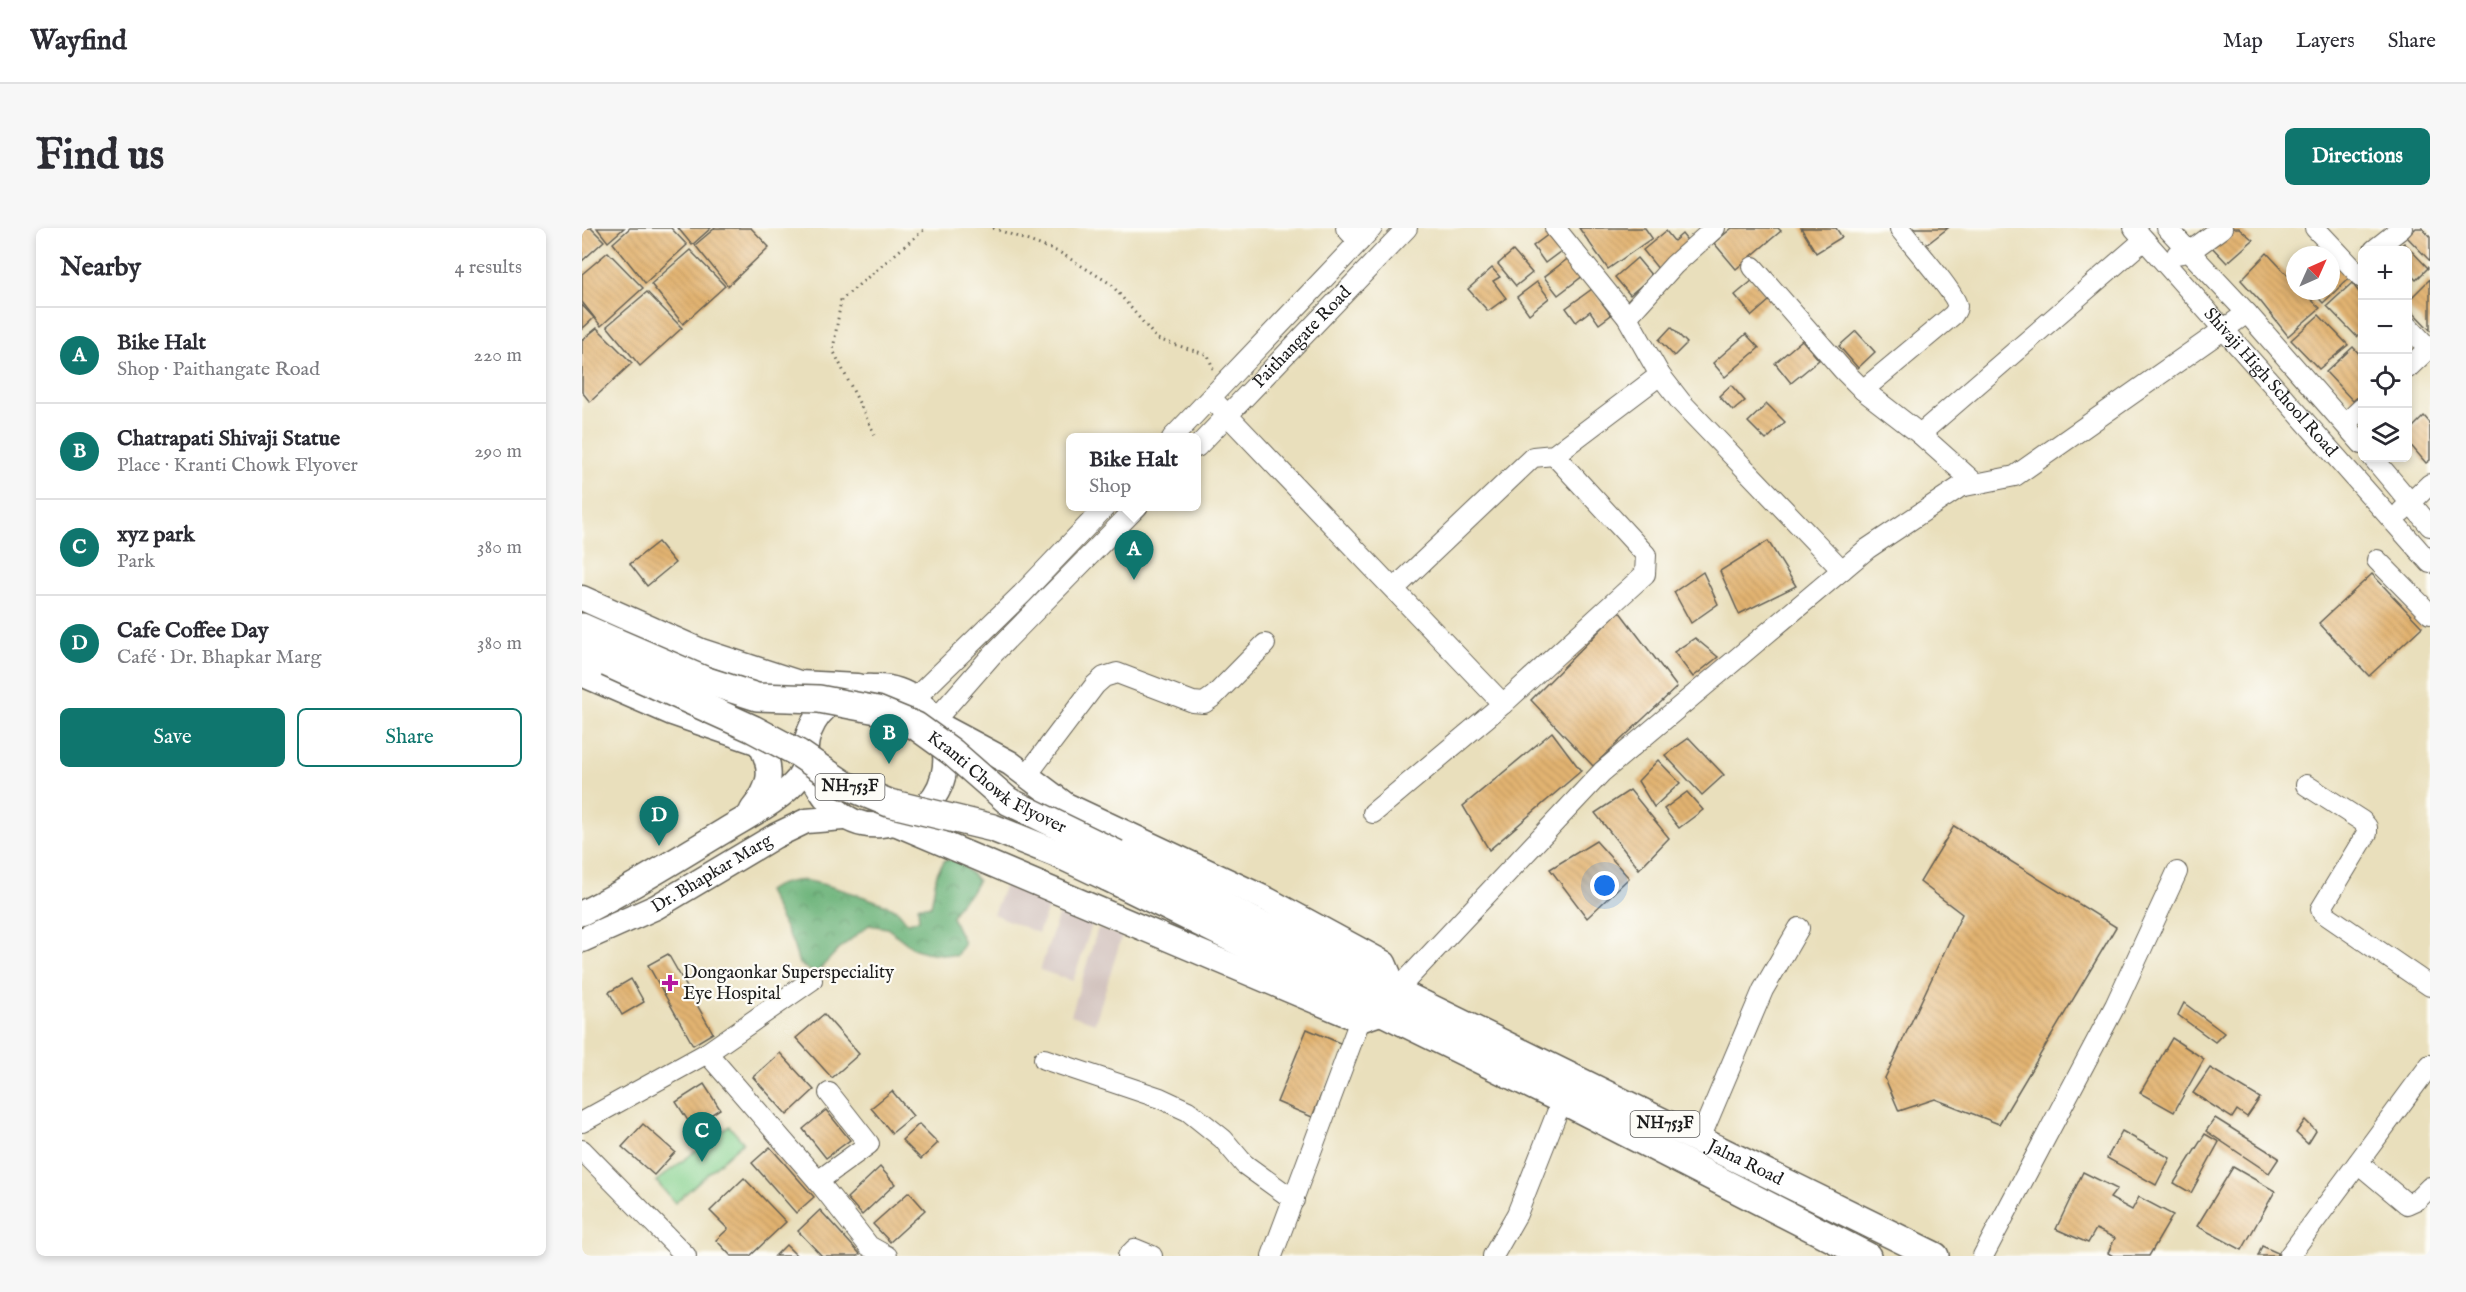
<!DOCTYPE html>
<meta charset="utf-8">
<style>
:root{--surface:#fff;--page:#f7f7f7;--text:#2b2b33;--muted:#7c7c81;--line:#e1e1e2;--accent:#0f766e}
body{margin:0;font-family:"IM FELL English",serif;background:var(--page);color:var(--text)}
.controls{position:absolute;right:18px;top:18px;display:grid;overflow:hidden;border-radius:9px;box-shadow:0 3px 9px #0003}
.controls button{width:54px;height:54px;display:grid;place-items:center;padding:0;border:0;border-bottom:2px solid var(--line);background:var(--surface);color:var(--text);font:30px sans-serif}
.compass{position:absolute;left:1704px;top:18px;width:54px;height:54px;border-radius:50%;background:var(--surface);box-shadow:0 3px 9px #0003;rotate:45deg}
.you{position:absolute;left:1023px;top:658px;width:21px;height:21px;margin:-15px;border:4px solid #fff;border-radius:50%;background:#1a73e8;box-shadow:0 0 0 9px #1a73e833}
.badge{display:grid;place-items:center;width:39px;height:39px;border-radius:50%;background:var(--accent);color:#fff;font-size:20px;font-weight:700}
.pin{position:absolute;translate:-50% -50px;filter:drop-shadow(0 2px 3px #0008)}
.pin::after{content:'';position:absolute;top:32px;width:21px;height:18px;background:inherit;clip-path:polygon(0 0,100% 0,50% 100%)}
.popup{position:absolute;left:484px;top:205px;width:135px;height:78px;box-sizing:border-box;display:grid;place-content:center;border-radius:9px;background:var(--surface);filter:drop-shadow(0 2px 4px #0005);font-size:20px;white-space:nowrap;color:var(--muted)}
.popup b{font-size:22px;color:var(--text)}
.popup::after{content:'';position:absolute;left:50%;top:100%;margin-left:-12px;border:12px solid transparent;border-top-color:var(--surface)}
.list{margin:0;padding:0;list-style:none}
h2{display:flex;justify-content:space-between;align-items:center;height:78px;margin:0;padding:0 24px;font-size:26px}
h2 small{font-size:20px;font-weight:400;color:var(--muted)}
.list li{display:grid;grid-template-columns:39px 1fr auto;gap:18px;align-items:center;box-sizing:border-box;height:96px;padding:0 24px;border-top:2px solid var(--line)}
.list b{display:block;font-size:22px;white-space:nowrap}
.list p{margin:0;font-size:20px;white-space:nowrap;color:var(--muted)}
.list em{font-size:20px;font-style:normal;color:var(--muted)}
.actions{display:flex;gap:12px;padding:18px 24px}
.actions a{flex:1;padding:14px 0;border:2px solid var(--accent);border-radius:9px;text-align:center;font-size:21px;color:var(--accent)}
.actions .main{background:var(--accent);color:#fff}
.icon{flex:none;width:33px;height:33px;fill:none;stroke:currentColor;stroke-width:2;stroke-linecap:round;stroke-linejoin:round}
.map{position:relative;flex:none;width:1848px;height:1028px;overflow:hidden;border-radius:9px}
header{display:flex;align-items:center;gap:36px;box-sizing:border-box;height:84px;padding:0 30px;background:var(--surface);border-bottom:2px solid var(--line)}
header strong{font-size:28px}
nav{display:flex;gap:33px;margin-inline-start:auto;font-size:21px}
.intro{display:flex;align-items:center;justify-content:space-between;box-sizing:border-box;height:144px;padding:0 36px}
h1{margin:0;font-size:42px}
.button{padding:15px 27px;border-radius:9px;background:var(--accent);color:#fff;font-size:21px;font-weight:700}
main{display:flex;gap:36px;padding:0 36px}
aside{flex:1;background:var(--surface);border-radius:9px;box-shadow:0 3px 9px #0003}
.map>svg:first-child{display:block}
</style>
<header>
<strong>Wayfind</strong>
<nav><a>Map</a><a>Layers</a><a>Share</a></nav>
</header>
<div class="intro"><h1>Find us</h1><a class="button">Directions</a></div>
<main>
<aside>
<h2>Nearby<small>4 results</small></h2>
<ul class="list">
<li><span class="badge">A</span><div><b>Bike Halt</b><p>Shop · Paithangate Road</p></div><em>220 m</em></li>
<li><span class="badge">B</span><div><b>Chatrapati Shivaji Statue</b><p>Place · Kranti Chowk Flyover</p></div><em>290 m</em></li>
<li><span class="badge">C</span><div><b>xyz park</b><p>Park</p></div><em>380 m</em></li>
<li><span class="badge">D</span><div><b>Cafe Coffee Day</b><p>Café · Dr. Bhapkar Marg</p></div><em>380 m</em></li>
</ul>
<div class="actions"><a class="main">Save</a><a>Share</a></div>
</aside>
<div class="map">
<svg width="1848" height="1028" viewBox="0 0 1848 1028">
<defs>
<pattern id="forest-crowns" width="20" height="18" patternUnits="userSpaceOnUse" patternTransform="scale(1.5)"><rect width="20" height="18" fill="#6cb379"/><path d="M2 6a3 3 0 1 1 6 0M12 15a3 3 0 1 1 6 0" fill="none" stroke="#589162"/></pattern>
<pattern id="building-back-hatch" width="6" height="6" patternUnits="userSpaceOnUse" patternTransform="scale(1.5)"><rect width="6" height="6" fill="#e2b371"/><path d="M-1 5l2 2M0 0l6 6M5-1l2 2" fill="none" stroke="#c19961"/></pattern>
</defs>
<rect width="100%" height="100%" fill="#fdfcf7"/>
<filter id="ink" filterUnits="userSpaceOnUse"><feTurbulence type="fractalNoise" baseFrequency=".0167" numOctaves="2"/><feDisplacementMap in="SourceGraphic" scale="12" xChannelSelector="R" yChannelSelector="G"/><feConvolveMatrix kernelMatrix="1 2 1 2 8 2 1 2 1" color-interpolation-filters="sRGB"/></filter>
<filter id="wash" filterUnits="userSpaceOnUse"><feTurbulence type="fractalNoise" baseFrequency=".008" numOctaves="4" result="noise"/><feDisplacementMap in="SourceGraphic" scale="24" xChannelSelector="R" yChannelSelector="G"/><feGaussianBlur stdDeviation="1.35" result="paint"/><feColorMatrix in="noise" values="0 0 0 0 0 0 0 0 0 0 0 0 0 0 0 0 0 1.4 0 .05"/><feComposite in="paint" operator="in"/></filter>
<g filter="url(#wash)">
<rect width="100%" height="100%" fill="#e9dfbc"/>
<g fill="#d0c0bb">
<polygon points="425,652 470,671 456,705 411,686"/>
<polygon points="480,676 513,688 491,753 458,742"/>
<polygon points="516,700 540,708 513,795 489,787"/>
</g>
<path fill="url(#forest-crowns)" stroke="#44684a" stroke-width="1.5" d="M375 631 396 653C389 670 377 669 370 689L382 715 374 728 343 724 331 720 305 700 287 697 257 721 235 744 228 743 217 736 211 716 185 663C194 656 214 651 226 653 243 656 303 674 316 683 319 686 322 691 325 694L337 692 336 678H349L355 645 363 632Z"/>
<polygon fill="#86d18e" stroke="#517655" stroke-width="1.5" points="147,898 161,914 93,975 74,953"/>
<g id="blocks">
<g fill="url(#building-back-hatch)">
<polygon points="0,0 9,0 22,13 0,33"/>
<polygon points="15,0 42,0 26,14"/>
<polygon points="48,0 89,0 105,17 63,55 31,15"/>
<polygon points="96,0 129,0 110,17"/>
<polygon points="133,0 169,0 187,19 146,58 113,17"/>
<polygon points="997,0 1063,0 1070,10 1026,41"/>
<polygon points="1150,0 1196,0 1199,3 1154,41 1132,15"/>
<polygon points="1219,0 1254,0 1260,9 1234,25"/>
<polygon points="1333,0 1366,0 1344,17 1331,1"/>
<polygon points="1650,0 1657,0 1671,12 1645,35 1628,17"/>
<polygon points="1834,0 1840,0 1848,9 1848,33 1825,9"/>
<polygon points="1084,3 1092,13 1100,6 1108,16 1077,42 1061,22"/>
<polygon points="967,6 979,23 963,35 951,18"/>
<polygon points="1822,15 1846,40 1834,52 1826,44 1826,22 1814,22"/>
<polygon points="108,22 143,58 101,96 69,56"/>
<polygon points="931,23 950,45 934,58 916,36"/>
<polygon points="26,24 61,60 19,98 0,74 0,46"/>
<polygon points="1685,25 1713,55 1713,63 1720,63 1738,80 1706,108 1679,74 1659,52"/>
<polygon points="988,29 1002,47 976,67 962,49"/>
<polygon points="1055,30 1070,48 1048,67 1033,49"/>
<polygon points="1749,31 1767,50 1741,75 1730,63 1749,63"/>
<polygon points="910,40 918,49 911,53 924,70 906,83 886,61"/>
<polygon points="1848,51 1848,102 1826,79 1826,73"/>
<polygon points="1171,52 1188,72 1170,88 1153,67"/>
<polygon points="955,54 967,70 947,86 935,69"/>
<polygon points="1770,55 1780,68 1780,104 1775,109 1745,78"/>
<polygon points="1010,61 1029,87 1017,96 1008,83 994,94 984,80"/>
<polygon points="65,64 100,100 58,138 25,98"/>
<polygon points="0,77 12,90 0,101"/>
<polygon points="1737,87 1766,117 1737,141 1709,112"/>
<polygon points="1089,99 1105,115 1092,128 1077,112"/>
<polygon points="15,100 50,135 8,174 0,164 0,112"/>
<polygon points="1274,103 1293,124 1276,140 1257,118"/>
<polygon points="1164,106 1177,120 1143,149 1131,135"/>
<polygon points="1220,112 1237,132 1209,155 1193,135"/>
<polygon points="1771,119 1780,129 1780,165 1771,173 1744,144"/>
<polygon points="1149,157 1163,173 1151,183 1137,168"/>
<polygon points="1185,176 1203,194 1184,212 1166,194"/>
<polygon points="1842,188 1848,195 1848,232 1844,235 1826,214 1826,204"/>
<polygon points="1186,313 1214,358 1157,386 1138,343"/>
<polygon points="76,314 93,335 65,358 48,336"/>
<polygon points="1121,344 1136,376 1109,395 1092,364"/>
<polygon points="1790,346 1840,399 1787,448 1737,395"/>
<polygon points="1037,383 1095,459 1011,538 949,472"/>
<polygon points="1113,410 1136,429 1111,449 1092,424"/>
<polygon points="970,504 999,543 907,622 881,578"/>
<polygon points="1107,510 1142,547 1120,567 1083,527"/>
<polygon points="1076,532 1098,555 1072,579 1056,553"/>
<polygon points="1048,562 1087,610 1057,641 1013,585"/>
<polygon points="1105,564 1121,582 1097,600 1082,581"/>
<polygon points="1372,598 1534,699 1417,896 1353,871 1317,883 1303,850 1380,686 1338,654"/>
<polygon points="1014,613 1047,650 1005,690 968,641"/>
<polygon points="86,726 131,805 111,817 66,737"/>
<polygon points="49,751 62,774 40,787 27,764"/>
<polygon points="1602,775 1642,805 1633,814 1596,787"/>
<polygon points="242,786 277,826 250,850 214,810"/>
<polygon points="725,801 760,816 730,889 695,874"/>
<polygon points="1590,810 1622,831 1592,884 1558,865"/>
<polygon points="198,825 232,862 205,887 171,849"/>
<polygon points="1628,840 1678,870 1665,889 1655,882 1650,890 1611,865"/>
<polygon points="122,856 138,881 110,899 94,874"/>
<polygon points="310,863 331,888 310,905 289,880"/>
<polygon points="244,882 268,912 244,930 221,901"/>
<polygon points="1633,890 1697,930 1687,945 1624,903"/>
<polygon points="1723,892 1734,903 1726,916 1714,905"/>
<polygon points="61,896 93,924 72,947 40,919"/>
<polygon points="337,896 356,915 339,931 320,912"/>
<polygon points="1540,903 1588,930 1574,957 1525,930"/>
<polygon points="1623,906 1637,914 1609,965 1592,955"/>
<polygon points="188,919 232,969 214,985 170,935"/>
<polygon points="298,939 313,956 280,987 265,970"/>
<polygon points="1651,939 1693,963 1660,1022 1615,998"/>
<polygon points="1501,944 1535,961 1528,970 1550,982 1557,969 1591,987 1567,1028 1531,1028 1526,1025 1533,1010 1514,1001 1506,1015 1474,1001"/>
<polygon points="162,950 204,994 168,1028 149,1028 134,1012 146,1001 128,983"/>
<polygon points="327,964 343,982 308,1014 291,996"/>
<polygon points="238,982 278,1026 276,1028 240,1028 216,1003"/>
<polygon points="204,1017 215,1028 193,1028"/>
<polygon points="1680,1018 1696,1025 1694,1028 1676,1028"/>
</g>
</g>
</g>
<g filter="url(#ink)">
<use href="#blocks" fill-opacity="0" stroke="#646054" stroke-width="1.5"/>
<g fill="none" stroke-linecap="round" stroke-linejoin="round">
<defs>
<g id="minor">
<polyline points="764,0 777,14"/>
<polyline points="973,0 1045,89 1078,147 1099,174 1260,342"/>
<path id="s1" d="M1552 0 1848 335"/>
<polyline points="1585,0 1665,85 1780,216"/>
<polyline points="1733,0 1780,50"/>
<polyline points="1792,22 1820,0"/>
<polyline points="1595,26 1607,24 1640,0"/>
<polyline points="1171,39 1261,142 1281,162 1338,206 1394,256"/>
<polyline points="1045,89 1092,37 1133,0"/>
<polyline points="1826,98 1848,122"/>
<polyline points="1826,140 1848,119"/>
<path d="M1281 162 1371 87C1373 84 1375 82 1375 78 1375 67 1327 13 1318 1"/>
<polyline points="629,170 921,476 791,585"/>
<polyline points="1764,195 1780,180"/>
<polyline points="1338,206 1562,12"/>
<polyline points="590,210 790,0"/>
<path id="s2" d="M615 219 825 0"/>
<polyline points="1791,230 1848,298"/>
<polyline points="1819,284 1848,256"/>
<polyline points="1795,332 1848,386"/>
<polyline points="812,361 951,229 972,227 1078,147"/>
<polyline points="333,470 440,366 524,278"/>
<polyline points="921,476 1063,346 1064,327 972,227"/>
<polyline points="354,491 410,427 556,278"/>
<polyline points="445,547 513,457 522,449 535,445 611,474 622,475 632,468 683,416"/>
<polyline points="1724,557 1780,593 1785,599 1785,605 1739,681 1740,684 1848,758"/>
<polyline points="814,763 1020,544 1285,321 1378,259 1433,248 1665,85"/>
<polyline points="125,825 236,953 287,1018 305,1028"/>
<polyline points="462,831 578,870 606,883 641,911 662,936 712,972"/>
<polyline points="0,894 125,825 230,752"/>
<polyline points="1117,913 1181,762 1217,700"/>
<polyline points="0,922 104,1028"/>
<polyline points="1776,935 1825,976 1836,971 1848,959"/>
<polyline points="236,953 287,916 247,865"/>
<polyline points="546,1028 553,1021 570,1028"/>
<polyline points="690,1028 778,792"/>
<polyline points="911,1028 935,986 980,872"/>
<polyline points="1401,1028 1533,778 1595,644"/>
<polyline points="1707,1028 1848,837"/>
</g>
<g id="major">
<polyline points="0,370 119,423 217,455 275,458"/>
<polyline points="0,446 90,485 174,514"/>
<polyline points="357,497 428,535 484,577 686,672 802,735 814,763"/>
<path d="M170 582C189 559 192 542 178 516"/>
<polyline points="315,596 778,792 801,784"/>
<path d="M0 685C49 661 95 631 142 603 166 588 198 573 216 551 226 538 222 526 225 512 231 485 253 468 277 460 283 458 289 459 295 459 358 459 389 545 337 584 326 592 313 596 299 597 258 601 241 568 224 537"/>
<path id="s3" d="M0 712 74 679 193 608 224 593 261 590"/>
</g>
<g id="highway">
<polyline points="0,399 34,414"/>
<polyline points="0,425 25,435"/>
<path id="s4" d="M535 626 1353 1028"/>
<polyline points="525,649 980,872 1285,1028"/>
</g>
</defs>
<use href="#minor" stroke="#646054" stroke-width="22"/>
<use href="#major" stroke="#646054" stroke-width="27"/>
<use href="#highway" stroke="#646054" stroke-width="30"/>
<g stroke="#646054" stroke-width="3" stroke-dasharray="1.5 4.5" stroke-linecap="butt">
<polyline points="411,0 477,24 529,56 575,111 626,127 631,141"/>
<polyline points="293,207 251,122 259,72 344,0"/>
</g>
<use href="#minor" stroke="#fff" stroke-width="20"/>
<use href="#major" stroke="#fff" stroke-width="24"/>
<use href="#highway" stroke="#fff" stroke-width="27"/>
<defs>
<g id="highway-bridge">
<path id="s5" d="M34 414 122 452 175 469 237 471 295 482 334 498 370 524 426 573 535 626"/>
<polyline points="25,435 171,501 216,525 263,557 307,575 411,600 476,626 525,649"/>
</g>
</defs>
<use href="#highway-bridge" stroke="#646054" stroke-width="30" stroke-linecap="butt"/>
<use href="#highway-bridge" stroke="#fff" stroke-width="27"/>
</g>
</g>
<path fill="#b5179e" stroke="#fdfcf7" stroke-width="2" d="M85 746h6v6h6v6h-6v6h-6v-6h-6v-6h6z"/>
<g text-anchor="middle" dominant-baseline="central" stroke-width="4.5" stroke-linejoin="round" paint-order="stroke">
<g fill="#fdfcf7" stroke="#605f5e" stroke-width="1.5">
<rect x="233.5" y="546" width="69" height="26" rx="4.5"/>
<rect x="1048.5" y="883" width="69" height="26" rx="4.5"/>
</g>
<g font-size="16" font-weight="bold" fill="#1c1c1c">
<text x="268" y="559">NH753F</text>
<text x="1083" y="896">NH753F</text>
</g>
<g font-size="18" fill="#1c1c1c" stroke="#fdfcf7">
<text stroke="none"><textPath href="#s2" startOffset="152">Paithangate Road</textPath></text>
<text stroke="none"><textPath href="#s1" startOffset="206">Shivaji High School Road</textPath></text>
<text stroke="none"><textPath href="#s5" startOffset="414">Kranti Chowk Flyover</textPath></text>
<text stroke="none"><textPath href="#s3" startOffset="146">Dr. Bhapkar Marg</textPath></text>
<text stroke="none"><textPath href="#s4" startOffset="700">Jalna Road</textPath></text>
</g>
<g font-size="18" fill="#1c1c1c" stroke="#fdfcf7" text-anchor="start">
<text x="101" y="745">Dongaonkar Superspeciality<tspan x="101" dy="21">Eye Hospital</tspan></text>
</g>
</g>
</svg>
<div class="controls">
<button>+</button>
<button>−</button>
<button><svg class="icon" aria-label="locate" viewBox="0 0 24 24"><circle cx="12" cy="12" r="6"/><path d="M12 2v4M12 18v4M2 12h4M18 12h4"/></svg></button>
<button><svg class="icon" aria-label="layers" viewBox="0 0 24 24"><path d="M12 4l9 5-9 5-9-5zM3 14l9 5 9-5"/></svg></button>
</div>
<svg class="compass" viewBox="-18 -18 36 36"><path d="M0-13l5 13h-10z" fill="#e53935"/><path d="M0 13l5-13h-10z" fill="#7c7c81"/></svg>
<div class="you"></div>
<div class="pin badge" style="left:552px;top:352px">A</div>
<div class="popup"><b>Bike Halt</b>Shop</div>
<div class="pin badge" style="left:307px;top:536px">B</div>
<div class="pin badge" style="left:120px;top:934px">C</div>
<div class="pin badge" style="left:77px;top:618px">D</div>
</div>
</main>
